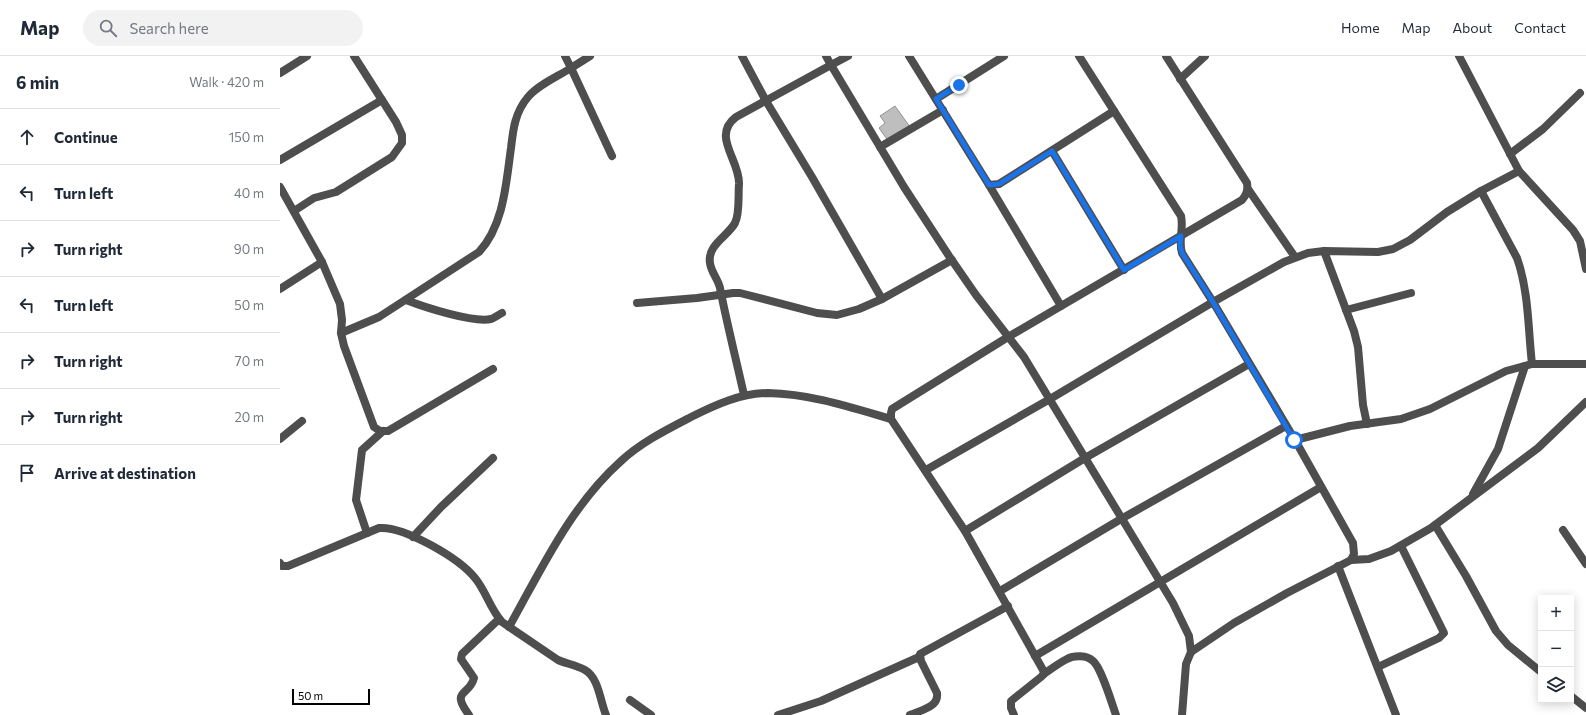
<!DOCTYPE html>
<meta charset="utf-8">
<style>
:root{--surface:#fff;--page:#f2f2f3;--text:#1f2937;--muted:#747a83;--line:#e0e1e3}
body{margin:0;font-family:Commissioner,sans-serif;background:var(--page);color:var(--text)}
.controls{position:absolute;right:12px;bottom:12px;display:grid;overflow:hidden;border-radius:0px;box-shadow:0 2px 10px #0003}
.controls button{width:36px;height:36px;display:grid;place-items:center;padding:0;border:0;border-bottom:1px solid var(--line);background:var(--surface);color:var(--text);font:20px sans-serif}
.scale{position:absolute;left:12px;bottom:10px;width:78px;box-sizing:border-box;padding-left:4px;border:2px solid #000;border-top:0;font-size:11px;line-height:14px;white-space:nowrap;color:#000;-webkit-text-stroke:3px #fff;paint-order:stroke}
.stop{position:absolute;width:12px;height:12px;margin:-9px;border:3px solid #1a73e8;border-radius:50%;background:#fff}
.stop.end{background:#1a73e8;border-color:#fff;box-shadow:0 1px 4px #0008}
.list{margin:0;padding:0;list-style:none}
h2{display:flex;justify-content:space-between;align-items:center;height:52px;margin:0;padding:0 16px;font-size:17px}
h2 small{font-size:13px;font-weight:400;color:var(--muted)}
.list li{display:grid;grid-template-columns:26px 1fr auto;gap:12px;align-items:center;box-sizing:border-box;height:56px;padding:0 16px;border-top:1px solid var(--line)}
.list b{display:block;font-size:15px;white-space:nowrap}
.list em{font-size:13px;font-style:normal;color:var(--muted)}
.icon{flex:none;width:22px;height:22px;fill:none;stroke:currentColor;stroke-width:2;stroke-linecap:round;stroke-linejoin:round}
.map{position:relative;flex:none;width:1306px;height:659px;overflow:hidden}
header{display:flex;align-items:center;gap:24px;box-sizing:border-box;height:56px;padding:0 20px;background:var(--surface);border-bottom:1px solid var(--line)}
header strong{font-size:19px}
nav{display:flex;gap:22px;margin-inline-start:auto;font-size:14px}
.search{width:280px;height:36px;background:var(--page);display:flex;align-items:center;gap:10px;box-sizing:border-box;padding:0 14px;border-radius:22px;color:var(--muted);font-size:15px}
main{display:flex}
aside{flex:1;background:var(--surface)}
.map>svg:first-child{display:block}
</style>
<header>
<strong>Map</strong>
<div class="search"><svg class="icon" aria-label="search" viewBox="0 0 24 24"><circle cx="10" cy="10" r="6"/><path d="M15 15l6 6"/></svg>Search here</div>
<nav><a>Home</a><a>Map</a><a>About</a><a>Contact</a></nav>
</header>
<main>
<aside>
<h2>6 min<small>Walk · 420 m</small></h2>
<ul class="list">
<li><svg class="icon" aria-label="ahead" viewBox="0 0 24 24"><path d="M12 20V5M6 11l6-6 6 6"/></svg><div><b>Continue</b></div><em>150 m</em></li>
<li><svg class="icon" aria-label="left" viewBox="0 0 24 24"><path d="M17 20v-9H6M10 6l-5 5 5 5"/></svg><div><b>Turn left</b></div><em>40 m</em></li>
<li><svg class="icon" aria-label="right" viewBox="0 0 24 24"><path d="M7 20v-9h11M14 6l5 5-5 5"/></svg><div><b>Turn right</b></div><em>90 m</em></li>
<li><svg class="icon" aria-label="left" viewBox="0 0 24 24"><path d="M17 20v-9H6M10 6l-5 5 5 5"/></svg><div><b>Turn left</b></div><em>50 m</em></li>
<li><svg class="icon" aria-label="right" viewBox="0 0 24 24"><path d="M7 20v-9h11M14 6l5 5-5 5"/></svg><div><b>Turn right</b></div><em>70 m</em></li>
<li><svg class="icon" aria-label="right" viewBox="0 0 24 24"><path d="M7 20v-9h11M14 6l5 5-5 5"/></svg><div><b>Turn right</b></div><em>20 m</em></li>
<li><svg class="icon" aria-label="arrive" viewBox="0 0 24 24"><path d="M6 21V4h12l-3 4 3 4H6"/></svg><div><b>Arrive at destination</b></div></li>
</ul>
</aside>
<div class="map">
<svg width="1306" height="659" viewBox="0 0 1306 659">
<rect width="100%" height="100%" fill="#fff"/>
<polygon fill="#bebebe" stroke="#929292" points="615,50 630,71 609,86 599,72 605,67 600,60"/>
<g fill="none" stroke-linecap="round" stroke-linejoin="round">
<g stroke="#4e4e4e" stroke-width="8">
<polyline points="285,0 291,12 310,0"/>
<polyline points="462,0 486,45 532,121 602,243"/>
<polyline points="546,0 551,9 568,0"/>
<polyline points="629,0 709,129 719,128 834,55"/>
<path d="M799 0 901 160C904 173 898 184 902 197L933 246 1015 384 1073 487 1074 498 1071 504 1007 537 954 567 911 596 906 608 902 659"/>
<polyline points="1179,0 1239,115 1293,174 1300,185 1306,213"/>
<polyline points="0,17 27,0"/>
<polyline points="900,23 925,0"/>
<polyline points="656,43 724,0"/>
<polyline points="600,91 663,54"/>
<polyline points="772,95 844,214"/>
<polyline points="1230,98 1263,73 1300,37"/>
<polyline points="0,104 102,44"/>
<polyline points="709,129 781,250"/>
<polyline points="0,131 42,206 60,248 62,264 61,277 64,290 94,371 100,375 108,375 213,313"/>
<polyline points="968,133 1015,201"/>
<path d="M1201 135 1237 202C1249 236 1248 273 1252 308"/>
<polyline points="14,155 34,142 56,136 112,101 122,87 122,79 116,66 74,0"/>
<polyline points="1044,195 1074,275 1078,291 1083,349 1087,368"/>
<polyline points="0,233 42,206"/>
<path d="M126 244C144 251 193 267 211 263 214 262 218 259 222 257"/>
<polyline points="357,247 417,242 453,237 460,237 537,257 557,259 579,253 602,243 672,204"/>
<polyline points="1066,254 1131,237"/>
<path d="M61 277 99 261 199 196C224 169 226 127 231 92 233 74 235 56 248 41 258 29 277 21 291 12L332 100"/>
<path d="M464 339C456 303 447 268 440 232 438 223 431 216 430 207 427 189 448 180 455 167 460 157 458 139 459 128 460 104 431 80 456 61L551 9 624 131 669 200 696 239 744 301 893 547 909 580 911 596"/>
<polyline points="0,383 22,365"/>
<polyline points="1015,384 1070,370 1121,363 1150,353 1226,315 1252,308 1306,308"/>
<polyline points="646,414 770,343 933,246 1004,206 1028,197 1044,195 1098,196 1113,193 1130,184 1167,156 1201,135 1239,115"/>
<polyline points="1193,438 1218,393 1245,310"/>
<polyline points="1155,469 1186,520 1216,575 1228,589 1261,616"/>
<polyline points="1283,474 1306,508"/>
<polyline points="685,475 805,402 969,308"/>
<polyline points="87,477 76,444 82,394 103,375"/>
<polyline points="133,481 161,451 213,402"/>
<polyline points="1071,504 1089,503 1111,495 1151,472 1258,392 1306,346"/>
<path d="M0 507 2 510H8L99 472C124 470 179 502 195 522 206 535 210 553 222 566L278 604C287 608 296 609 305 614 319 622 320 645 326 659"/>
<polyline points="1058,510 1116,659"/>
<polyline points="720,535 841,463 1006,370"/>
<path d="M229 571C261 514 290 451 340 406 360 387 386 374 411 361 435 349 461 337 488 337 531 338 570 351 611 363"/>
<polyline points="755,600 1041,431"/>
<polyline points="1098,611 1159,582 1164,577 1121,490"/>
<path d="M764 618C771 613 779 607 787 603 794 599 807 599 813 605 821 611 832 648 836 659"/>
<polyline points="1291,640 1306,652"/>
<polyline points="350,644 371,659"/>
<path d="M189 659C170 633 189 641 194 622L181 603 182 598 219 563"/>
<polyline points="498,659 541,645 639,601"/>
<path d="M630 659C641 654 659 651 657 637L641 605 640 598 728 550"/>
<path d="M734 659 731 652V645L761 621 764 618 763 614 685 475 611 363V357L612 353 728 281 962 144C967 138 968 134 967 127L886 0"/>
</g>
</g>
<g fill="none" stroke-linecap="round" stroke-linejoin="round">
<polyline stroke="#1a73e8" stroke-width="5" points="679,29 656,43 709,129 719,128 772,95 844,214 901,180 900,189 902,197 933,246 1014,384"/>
</g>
</svg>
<div class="controls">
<button>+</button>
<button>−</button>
<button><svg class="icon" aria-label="layers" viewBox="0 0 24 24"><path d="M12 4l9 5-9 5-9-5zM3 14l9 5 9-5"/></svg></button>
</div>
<div class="scale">50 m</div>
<div class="stop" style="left:1014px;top:384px"></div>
<div class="stop end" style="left:679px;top:29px"></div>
</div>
</main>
